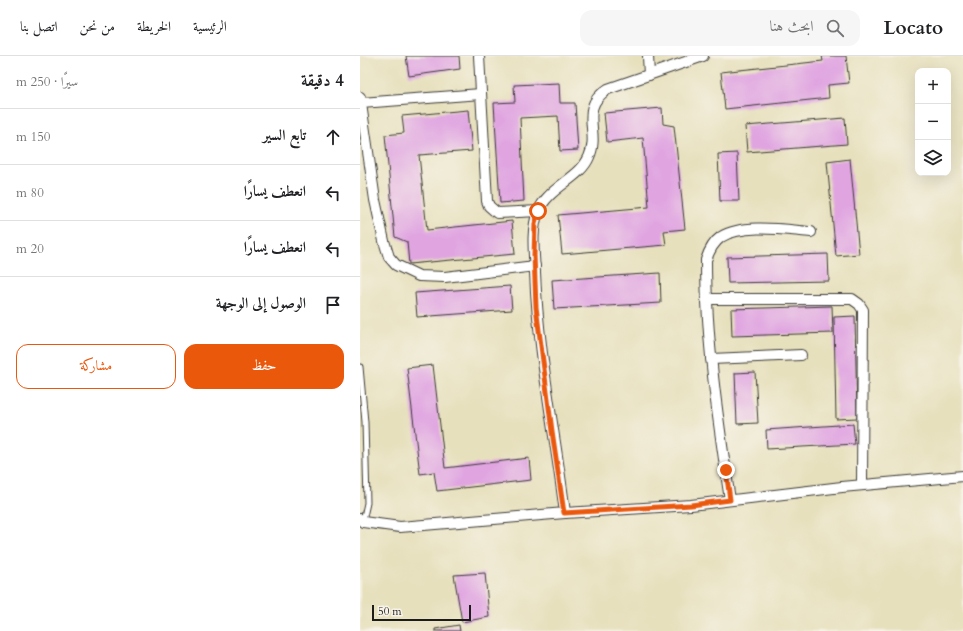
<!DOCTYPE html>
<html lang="ar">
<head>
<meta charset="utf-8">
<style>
	body { margin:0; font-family:Cardo,Amiri,serif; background:#f6f6f6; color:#202124; direction:rtl }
	.controls { position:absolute; right:12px; top:12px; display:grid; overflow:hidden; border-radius:8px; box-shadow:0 4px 16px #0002 }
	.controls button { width:36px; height:36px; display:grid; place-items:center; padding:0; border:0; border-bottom:1px solid #e0e0e0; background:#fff; color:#202124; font:20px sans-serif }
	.scale { position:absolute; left:12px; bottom:10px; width:99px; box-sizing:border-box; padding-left:4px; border:2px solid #1c1c1c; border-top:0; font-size:11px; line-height:14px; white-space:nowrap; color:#1c1c1c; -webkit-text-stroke:3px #f7f3e8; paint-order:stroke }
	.stop { position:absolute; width:12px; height:12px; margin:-9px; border:3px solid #ea580c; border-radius:50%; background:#fff }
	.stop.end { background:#ea580c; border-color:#fff; box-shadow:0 1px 4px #0008 }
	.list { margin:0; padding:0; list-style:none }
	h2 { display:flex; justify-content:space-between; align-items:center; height:52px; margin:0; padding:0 16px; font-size:17px }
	h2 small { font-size:13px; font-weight:400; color:#757577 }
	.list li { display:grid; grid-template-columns:26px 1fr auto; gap:12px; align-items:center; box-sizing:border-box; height:56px; padding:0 16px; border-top:1px solid #e0e0e0 }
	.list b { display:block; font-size:15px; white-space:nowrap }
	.list em { font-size:13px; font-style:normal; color:#757577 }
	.actions { display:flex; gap:8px; padding:12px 16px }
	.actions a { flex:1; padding:9px 0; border:1px solid #ea580c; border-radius:12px; text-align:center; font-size:14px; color:#ea580c }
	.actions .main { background:#ea580c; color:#fff }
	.icon { flex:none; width:22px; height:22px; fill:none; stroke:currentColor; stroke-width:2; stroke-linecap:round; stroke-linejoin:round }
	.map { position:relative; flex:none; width:603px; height:575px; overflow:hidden; direction:ltr }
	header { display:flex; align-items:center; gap:24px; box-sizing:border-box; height:56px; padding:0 20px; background:#fff; border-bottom:1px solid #e0e0e0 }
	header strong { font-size:19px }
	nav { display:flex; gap:22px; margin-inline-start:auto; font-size:14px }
	.search { width:280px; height:36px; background:#f6f6f6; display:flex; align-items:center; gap:10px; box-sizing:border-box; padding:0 14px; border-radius:12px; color:#757577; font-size:15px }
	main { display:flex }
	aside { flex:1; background:#fff }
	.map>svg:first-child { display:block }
	.building { fill:#e0a5e1 }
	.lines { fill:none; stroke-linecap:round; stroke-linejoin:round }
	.service-casing { stroke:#3a3934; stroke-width:7 }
	.minor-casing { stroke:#3a3934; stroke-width:12 }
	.service { stroke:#fff; stroke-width:5 }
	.minor { stroke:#fff; stroke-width:10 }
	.route { stroke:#ea580c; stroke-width:5 }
</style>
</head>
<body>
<header>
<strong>Locato</strong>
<div class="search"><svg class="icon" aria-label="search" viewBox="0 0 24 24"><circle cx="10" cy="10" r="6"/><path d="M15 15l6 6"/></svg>ابحث هنا</div>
<nav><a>الرئيسية</a><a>الخريطة</a><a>من نحن</a><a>اتصل بنا</a></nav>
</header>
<main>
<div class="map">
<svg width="603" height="575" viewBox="0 0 603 575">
	<rect width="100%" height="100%" fill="#f7f3e8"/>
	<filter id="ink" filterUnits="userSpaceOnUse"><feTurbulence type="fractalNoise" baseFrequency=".025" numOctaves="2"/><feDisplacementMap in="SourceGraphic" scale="8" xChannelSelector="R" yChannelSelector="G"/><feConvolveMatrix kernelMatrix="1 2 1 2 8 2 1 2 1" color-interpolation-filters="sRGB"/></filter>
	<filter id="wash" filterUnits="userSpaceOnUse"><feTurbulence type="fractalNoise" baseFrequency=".012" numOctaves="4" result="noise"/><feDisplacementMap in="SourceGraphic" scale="16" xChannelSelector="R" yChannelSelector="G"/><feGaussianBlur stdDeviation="0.9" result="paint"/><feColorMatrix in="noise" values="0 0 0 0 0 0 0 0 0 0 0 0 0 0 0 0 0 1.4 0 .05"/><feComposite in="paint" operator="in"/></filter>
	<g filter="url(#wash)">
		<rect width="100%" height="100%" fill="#e7e0bd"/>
		<g id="blocks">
			<g class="building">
				<path d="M46,0h53l1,13 -51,7z"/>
				<path d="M462,0h24l3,27 -21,2 1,13 -104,11 -4,-37 102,-11z"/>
				<path d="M199,27l1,20h15l3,47 -18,1 -2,-35 -38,2 4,83 -24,2 -6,-100 21,-1 -1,-17z"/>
				<path d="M302,52l1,16 11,2 11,103 -21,2 2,14 -104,9 -4,-39 91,-8 -6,-69 -36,4 -3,-29z"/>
				<path d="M108,54l4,41 -53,4 8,75 85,-9 3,33 -106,10 -2,-22 -12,-5 -10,-102 19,-2 -2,-17z"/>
				<path d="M485,62l2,26 -100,8 -2,-26z"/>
				<path d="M377,97l2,48h-19l-2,-47z"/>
				<path d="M490,103l9,95 -23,2 -9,-94z"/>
				<path d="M468,198l1,27 -101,2 -1,-26z"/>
				<path d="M300,217l1,30 -107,6 -2,-29z"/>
				<path d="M150,230l2,24 -95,7 -2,-24z"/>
				<path d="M472,250l1,27 -101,3 -1,-27z"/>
				<path d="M495,260l2,102 -21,1 -2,-102z"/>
				<path d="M73,309l12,103 84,-10 2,22 -94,11 -3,-19 -14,2 -13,-106z"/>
				<path d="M395,316l3,51 -21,1 -2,-51z"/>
				<path d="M493,368l2,20 -88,5 -1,-19z"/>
				<path d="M125,517l4,44 -27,5 -8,-47z"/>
				<path d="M99,569l1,6h-25v-2z"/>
			</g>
		</g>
	</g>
	<g filter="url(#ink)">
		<use href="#blocks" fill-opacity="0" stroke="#3a3934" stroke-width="1"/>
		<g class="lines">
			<g class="service-casing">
				<path id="service" d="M0,311l5,55 2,81 -4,18"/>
			</g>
			<g class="minor-casing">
				<g id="minor">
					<path d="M119,0l8,145 2,5 8,7 42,-2"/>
					<path d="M288,0l1,19"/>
					<path d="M0,41l15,103 9,41 5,16 7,8 23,11 26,1 90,-11"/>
					<path d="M1,47l120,-9"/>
					<path d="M346,243h146l7,5 4,6 -1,175"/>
					<path d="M351,303l90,-4"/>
					<path d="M370,444c-12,-80 -24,-159 -24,-240 3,-9 8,-18 15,-23 22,-14 65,-7 90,-5"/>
					<path d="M205,457c-10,-81 -27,-160 -30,-241 -1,-19 -4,-42 3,-60 10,-25 42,-33 51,-55 12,-26 -12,-48 19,-68l95,-33"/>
					<path d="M0,463l3,3 37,5 165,-14 126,-8 151,-18 121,-11"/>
				</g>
			</g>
			<use href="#service" class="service"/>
			<use href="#minor" class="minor"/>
		</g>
	</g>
	<g class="lines" filter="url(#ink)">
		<path class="route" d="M178,155l-3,13 -1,31 2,52 16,124 12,82 127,-8 39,-5 -4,-30"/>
	</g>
</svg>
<div class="controls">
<button>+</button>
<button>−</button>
<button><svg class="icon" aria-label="layers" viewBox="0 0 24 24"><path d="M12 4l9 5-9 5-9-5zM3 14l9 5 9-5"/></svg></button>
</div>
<div class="scale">50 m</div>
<div class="stop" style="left:178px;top:155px"></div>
<div class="stop end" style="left:366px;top:414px"></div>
</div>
<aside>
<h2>4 دقيقة<small>سيرًا · 250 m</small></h2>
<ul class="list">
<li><svg class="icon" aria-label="ahead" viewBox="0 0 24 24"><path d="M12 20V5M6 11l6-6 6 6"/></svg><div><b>تابع السير</b></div><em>150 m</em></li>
<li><svg class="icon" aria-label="left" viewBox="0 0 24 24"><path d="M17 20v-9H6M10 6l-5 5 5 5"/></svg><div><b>انعطف يسارًا</b></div><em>80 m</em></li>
<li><svg class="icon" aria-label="left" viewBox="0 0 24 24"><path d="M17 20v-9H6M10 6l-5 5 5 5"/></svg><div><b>انعطف يسارًا</b></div><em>20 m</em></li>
<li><svg class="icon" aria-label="arrive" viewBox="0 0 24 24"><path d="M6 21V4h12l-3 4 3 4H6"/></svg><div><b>الوصول إلى الوجهة</b></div></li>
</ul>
<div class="actions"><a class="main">حفظ</a><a>مشاركة</a></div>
</aside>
</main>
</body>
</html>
